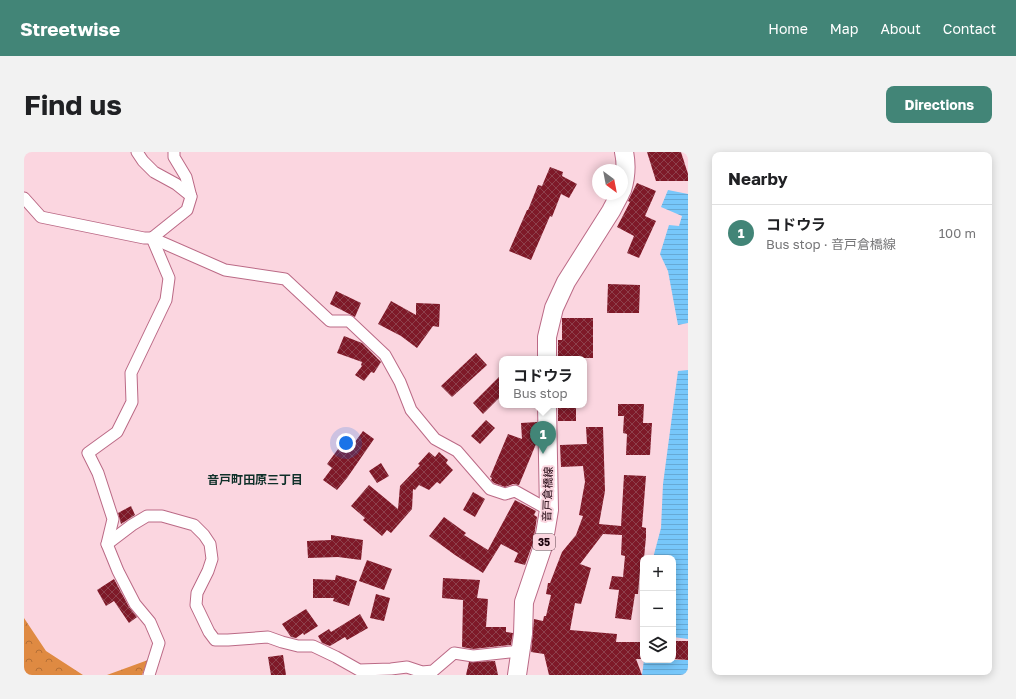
<!DOCTYPE html>
<html lang="en">
<head>
<meta charset="utf-8">
<style>
	body { margin:0; font-family:"Golos Text","Noto Sans JP",sans-serif; background:#f2f2f2; color:#202124 }
	.controls { position:absolute; right:12px; bottom:12px; display:grid; overflow:hidden; border-radius:8px; box-shadow:0 2px 10px #0003 }
	.controls button { width:36px; height:36px; display:grid; place-items:center; padding:0; border:0; border-bottom:1px solid #e0e0e0; background:#fff; color:#202124; font:20px sans-serif }
	.compass { position:absolute; left:568px; top:12px; width:36px; height:36px; border-radius:50%; background:#fff; box-shadow:0 2px 10px #0003; rotate:148deg }
	.you { position:absolute; left:322px; top:291px; width:14px; height:14px; margin:-10px; border:3px solid #fff; border-radius:50%; background:#1a73e8; box-shadow:0 0 0 6px #1a73e833 }
	.badge { display:grid; place-items:center; width:26px; height:26px; border-radius:50%; background:#428577; color:#fff; font-size:13px; font-weight:700 }
	.pin { position:absolute; translate:-50% -33px; filter:drop-shadow(0 1px 2px #0008) }
	.pin::after { content:''; position:absolute; top:21px; width:14px; height:12px; background:inherit; clip-path:polygon(0 0,100% 0,50% 100%) }
	.popup { position:absolute; left:475px; top:204px; width:88px; height:52px; box-sizing:border-box; display:grid; place-content:center; border-radius:8px; background:#fff; filter:drop-shadow(0 1px 3px #0005); font-size:13px; white-space:nowrap; color:#757577 }
	.popup b { font-size:15px; color:#202124 }
	.popup::after { content:''; position:absolute; left:50%; top:100%; margin-left:-8px; border:8px solid transparent; border-top-color:#fff }
	.list { margin:0; padding:0; list-style:none }
	h2 { display:flex; justify-content:space-between; align-items:center; height:52px; margin:0; padding:0 16px; font-size:17px }
	h2 small { font-size:13px; font-weight:400; color:#757577 }
	.list li { display:grid; grid-template-columns:26px 1fr auto; gap:12px; align-items:center; box-sizing:border-box; height:56px; padding:0 16px; border-top:1px solid #e0e0e0 }
	.list b { display:block; font-size:15px; white-space:nowrap }
	.list p { margin:0; font-size:13px; white-space:nowrap; color:#757577 }
	.list em { font-size:13px; font-style:normal; color:#757577 }
	.icon { flex:none; width:22px; height:22px; fill:none; stroke:currentColor; stroke-width:2; stroke-linecap:round; stroke-linejoin:round }
	.map { position:relative; flex:none; width:664px; height:523px; overflow:hidden; border-radius:8px }
	header { display:flex; align-items:center; gap:24px; box-sizing:border-box; height:56px; padding:0 20px; background:#428577; color:#fff }
	header strong { font-size:19px }
	nav { display:flex; gap:22px; margin-inline-start:auto; font-size:14px }
	.intro { display:flex; align-items:center; justify-content:space-between; box-sizing:border-box; height:96px; padding:0 24px }
	h1 { margin:0; font-size:28px }
	.button { padding:10px 18px; border-radius:8px; background:#428577; color:#fff; font-size:14px; font-weight:700 }
	main { display:flex; gap:24px; padding:0 24px }
	aside { flex:1; background:#fff; border-radius:8px; box-shadow:0 2px 10px #0003 }
	.map>svg:first-child { display:block }
	.forest { fill:url(#forest-crowns) }
	.water { fill:url(#water-rules) }
	.building { fill:url(#building-cross-hatch) }
	.lines { fill:none; stroke-linecap:round; stroke-linejoin:round }
	.street-casing { stroke:#bb6a86; stroke-width:13 }
	.primary-casing { stroke:#bb6a86; stroke-width:20 }
	.street { stroke:#fff; stroke-width:11 }
	.primary { stroke:#fff; stroke-width:18 }
	.labels { text-anchor:middle; dominant-baseline:central; stroke-width:4; stroke-linejoin:round; paint-order:stroke }
	.shield { fill:#fbd6e0; stroke:#5f424c; stroke-width:1 }
	.shield-label { font-size:10px; font-weight:bold; fill:#1c020c }
	.street-label { font-size:11px; fill:#1c020c; stroke:#fbd6e0 }
	.neighbourhood-label { font-size:12px; font-weight:bold; fill:#0f3029; stroke:#fbd6e0 }
</style>
</head>
<body>
<header>
<strong>Streetwise</strong>
<nav><a>Home</a><a>Map</a><a>About</a><a>Contact</a></nav>
</header>
<div class="intro"><h1>Find us</h1><a class="button">Directions</a></div>
<main>
<div class="map">
<svg width="664" height="523" viewBox="0 0 664 523">
	<defs>
		<pattern id="forest-crowns" width="20" height="18" patternUnits="userSpaceOnUse"><rect width="20" height="18" fill="#df8a42"/><path d="M2 6a3 3 0 1 1 6 0M12 15a3 3 0 1 1 6 0" fill="none" stroke="#b46f36"/></pattern>
		<pattern id="water-rules" width="6" height="5" patternUnits="userSpaceOnUse"><rect width="6" height="5" fill="#77c7fa"/><path d="M0 2.5h6" fill="none" stroke="#66a9d5"/></pattern>
		<pattern id="building-cross-hatch" width="8" height="8" patternUnits="userSpaceOnUse"><rect width="8" height="8" fill="#7e1928"/><path d="M0 0l8 8M0 8l8-8" fill="none" stroke="#8d404c"/></pattern>
	</defs>
	<rect width="100%" height="100%" fill="#fbd6e0"/>
	<g class="forest">
		<path d="M0,466l22,33 37,24h-59z"/>
		<path d="M124,508l-6,15h-35z"/>
	</g>
	<g class="water">
		<path d="M644,38l20,4v129l-10,2 -10,-54 -8,-17 9,-29 10,1 3,-10 -21,-9z"/>
		<path d="M664,218v269l-15,-2v-79h-20l8,-30 2,-44 15,-113z"/>
		<path d="M620,508h44v15h-46z"/>
	</g>
	<g class="building">
		<path d="M623,0h34l7,22v7h-32z"/>
		<path d="M526,15l13,5 -1,4 15,8 -8,14 -8,-4 -9,23 -2,-1 -19,44 -22,-9 18,-41h1l10,-25 4,1z"/>
		<path d="M613,31l19,8 -11,25 11,5 -17,37 -12,-5 7,-17 -17,-9 13,-25 -2,-1z"/>
		<path d="M584,132l32,1 -1,28h-32z"/>
		<path d="M312,139l25,12 -6,14 -25,-13z"/>
		<path d="M367,149l25,14v-12l24,1 -1,23 -6,-1 -16,22 -16,-12 -23,-12z"/>
		<path d="M538,166h31v40h-35v-18h4z"/>
		<path d="M320,184l18,7 19,19 -7,11 -3,-1 -7,9 -9,-6 7,-9 -1,-1 1,-3 -25,-9z"/>
		<path d="M452,201l11,12 -35,32 -11,-11z"/>
		<path d="M478,222v21l-19,19 -10,-11z"/>
		<path d="M594,252h26l-1,19h9l-2,32h-24l1,-21 -4,-1 1,-17h-6z"/>
		<rect x="534" y="255" width="18" height="14"/>
		<path d="M462,268l9,8 -15,16 -9,-8z"/>
		<path d="M513,270v22h-1l-17,41 -6,-1 -8,3 -11,-4 -3,-3 1,-2 -2,-1 18,-43 14,5 -1,-16z"/>
		<path d="M562,275h17l2,64 -6,33 22,2 3,-51 22,1 -4,51 4,1v9l-2,21h-3l-3,36h-3l-4,26 -16,-2 4,-28 -10,-1 3,-13 11,1 2,-21 -4,-1 1,-20 -19,-1 -23,30 11,4 -10,36 -6,-1 -5,27 47,4 -1,8h27v17h-7l6,16h-93l-5,-21 -13,-2 3,-33 9,2 1,-5h2l5,-21 -5,-1 2,-11h2l12,-31 14,-17 7,-19 -4,-1 6,-33 -2,-16 -22,1 -1,-22 27,-1z"/>
		<path d="M339,279l11,8 -27,39 -10,12 -14,-10 9,-12 -5,-4 17,-23 8,5z"/>
		<path d="M405,300l6,5 4,-5 9,8 -2,3 7,7 -13,14 -3,-2 -8,8 -10,-5 -4,5 -2,-1 -1,20 -21,24 -4,-3 -5,6 -19,-16 2,-2 -14,-12 18,-21 29,24 2,-23 20,-21 -2,-1z"/>
		<path d="M357,311l8,13 -12,7 -8,-12z"/>
		<path d="M449,340l12,7 -10,18 -12,-7z"/>
		<path d="M491,348l21,11 -2,4 3,2 -4,26 -8,22 -11,-3 4,-9 -17,-9 -18,29 -28,-18 -26,-19 15,-19 22,16 -2,2 24,15z"/>
		<path d="M107,354l4,9 -14,9 -3,-11z"/>
		<path d="M307,383l32,5 -2,20 -23,-3 -30,1 -1,-17 24,-1z"/>
		<path d="M343,408l25,9 -8,21 -25,-9z"/>
		<path d="M312,423l21,6 -8,25 -16,-5 1,-3h-21v-19l22,1z"/>
		<path d="M419,426l37,2 -3,18 11,1 -2,28h20v5l7,1 -2,12 -38,4 -11,-2 1,-47 -21,-2z"/>
		<path d="M90,427l15,28 8,10 -8,6 -15,-22 -8,5 -9,-16z"/>
		<path d="M352,442l14,4 -6,23 -14,-3z"/>
		<path d="M282,457l12,17 -14,9 -1,-2 -7,5 -5,-1 -9,-13z"/>
		<path d="M336,462l8,14 -21,12 -2,-3 -15,9 -8,-3 -4,-7 11,-7 2,3z"/>
		<path d="M649,489h15v19l-15,-1z"/>
		<path d="M259,503l3,20h-15l-3,-18z"/>
		<path d="M471,509l3,14h-32l3,-13z"/>
	</g>
	<g class="lines">
		<g class="street-casing">
			<g id="street">
				<path d="M113,0l6,9 11,11 22,12 15,12"/>
				<path d="M0,46l17,19 103,21h8l73,32 60,9 45,42h19l36,34 15,27 11,28 24,29 22,12 33,38 15,5 10,-3 34,19"/>
				<path d="M128,86l35,-28 4,-13 -5,-20 -12,-20v-5"/>
				<path d="M83,392l25,-19 15,-9h15l32,9 10,10 6,9 2,15 -4,12 -11,22 -1,12 13,27 6,8h13l40,-3 14,5 16,4h15l23,11 23,13 32,-1 16,-2 15,5 11,-1 21,-18 19,3 47,-5"/>
				<path d="M125,523l10,-32 -9,-21 -15,-18 -17,-33 -11,-27 6,-25 -15,-46 -10,-20 29,-21 15,-30 -1,-29 35,-73 3,-22 -17,-40"/>
			</g>
		</g>
		<g class="primary-casing">
			<g id="primary">
				<path d="M598,38c4,-13 5,-24 2,-38"/>
				<path d="M523,207v-22l7,-29 12,-26 45,-71 9,-17"/>
				<path d="M493,523l6,-41 1,-32 19,-56 6,-36 -2,-105"/>
			</g>
		</g>
		<use href="#street" class="street"/>
		<use href="#primary" class="primary"/>
	</g>
	<g class="labels">
		<rect class="shield" x="509" y="382" width="22" height="16" rx="3"/>
		<g class="shield-label">
			<text x="520" y="390">35</text>
		</g>
		<g class="street-label">
			<text transform="translate(523 342) rotate(-88)">音戸倉橋線</text>
		</g>
		<g class="neighbourhood-label">
			<text x="231" y="327">音戸町田原三丁目</text>
		</g>
	</g>
</svg>
<div class="controls">
<button>+</button>
<button>−</button>
<button><svg class="icon" aria-label="layers" viewBox="0 0 24 24"><path d="M12 4l9 5-9 5-9-5zM3 14l9 5 9-5"/></svg></button>
</div>
<svg class="compass" viewBox="-18 -18 36 36"><path d="M0-13l5 13h-10z" fill="#e53935"/><path d="M0 13l5-13h-10z" fill="#757577"/></svg>
<div class="you"></div>
<div class="pin badge" style="left:519px;top:302px">1</div>
<div class="popup"><b>コドウラ</b>Bus stop</div>
</div>
<aside>
<h2>Nearby<small></small></h2>
<ul class="list">
<li><span class="badge">1</span><div><b>コドウラ</b><p>Bus stop · 音戸倉橋線</p></div><em>100 m</em></li>
</ul>
</aside>
</main>
</body>
</html>
